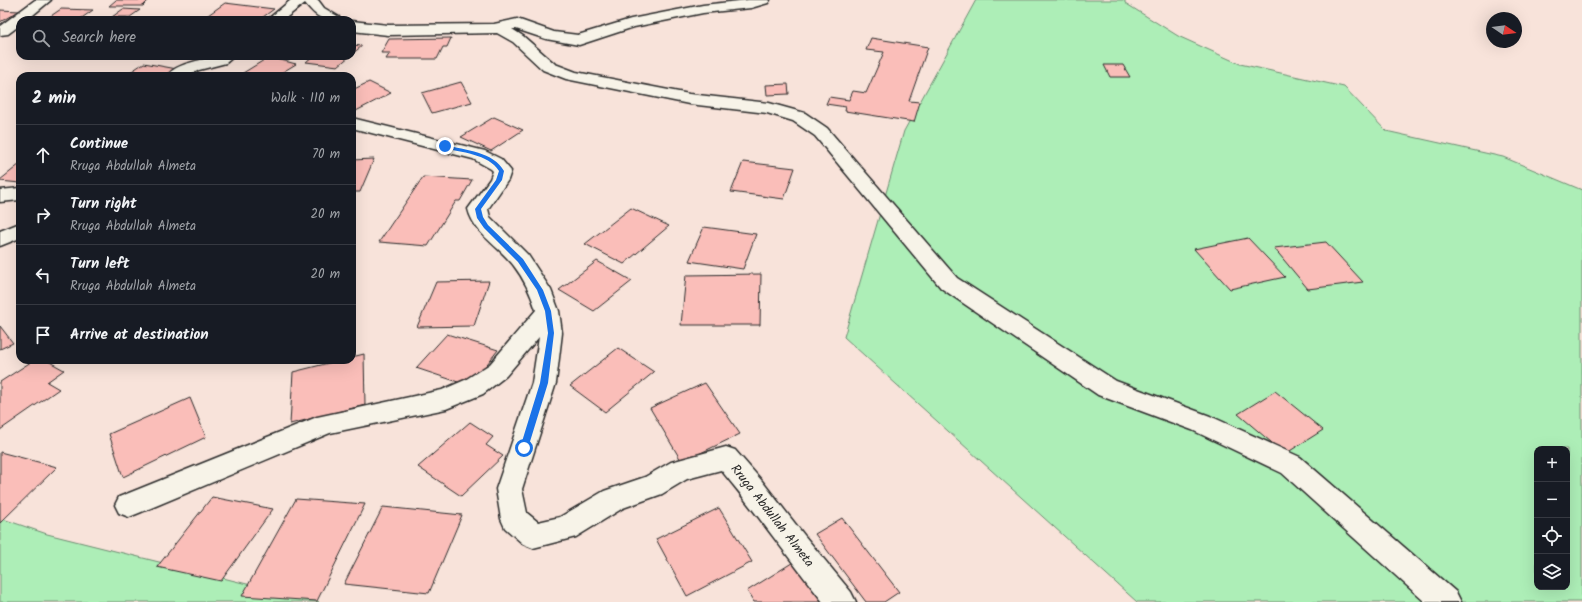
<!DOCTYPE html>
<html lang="en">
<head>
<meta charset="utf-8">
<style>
	body { margin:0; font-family:Kalam,sans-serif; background:#242831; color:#f1f3f6 }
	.controls { position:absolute; right:12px; bottom:12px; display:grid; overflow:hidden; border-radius:8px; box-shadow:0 4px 16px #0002 }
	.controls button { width:36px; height:36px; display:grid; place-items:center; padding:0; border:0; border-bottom:1px solid #363941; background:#171b24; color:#f1f3f6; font:20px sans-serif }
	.compass { position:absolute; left:1486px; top:12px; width:36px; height:36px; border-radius:50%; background:#171b24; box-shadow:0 4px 16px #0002; rotate:103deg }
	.stop { position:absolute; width:12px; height:12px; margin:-9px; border:3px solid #1a73e8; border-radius:50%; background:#fff }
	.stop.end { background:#1a73e8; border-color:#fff; box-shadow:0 1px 4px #0008 }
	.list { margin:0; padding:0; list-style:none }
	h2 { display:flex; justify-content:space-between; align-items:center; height:52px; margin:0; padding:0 16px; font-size:17px }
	h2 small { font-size:13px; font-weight:400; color:#9ea1a6 }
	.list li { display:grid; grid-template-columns:26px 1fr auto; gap:12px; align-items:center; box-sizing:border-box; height:60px; padding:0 16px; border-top:1px solid #363941 }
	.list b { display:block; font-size:15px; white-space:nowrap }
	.list p { margin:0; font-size:13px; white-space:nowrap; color:#9ea1a6 }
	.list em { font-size:13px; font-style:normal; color:#9ea1a6 }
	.icon { flex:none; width:22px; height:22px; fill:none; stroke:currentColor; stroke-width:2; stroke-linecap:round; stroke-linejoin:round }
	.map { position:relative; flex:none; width:1582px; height:602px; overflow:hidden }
	.search { position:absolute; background:#171b24; box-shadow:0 4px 16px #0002; left:16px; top:16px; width:340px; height:44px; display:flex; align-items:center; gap:10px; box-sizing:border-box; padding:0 14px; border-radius:12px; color:#9ea1a6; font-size:15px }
	.panel { position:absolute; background:#171b24; box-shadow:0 4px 16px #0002; left:16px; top:72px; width:340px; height:292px; border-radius:12px }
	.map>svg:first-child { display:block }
	.green { fill:#adeeb7; stroke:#6c8c71; fill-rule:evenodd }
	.building { fill:#fabeb9; stroke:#2b2b2b }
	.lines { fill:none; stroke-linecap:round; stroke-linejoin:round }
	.minor-casing { stroke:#2b2b2b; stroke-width:3 }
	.minor { fill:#f7f3e8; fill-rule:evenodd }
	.route { fill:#1a73e8 }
	.labels { text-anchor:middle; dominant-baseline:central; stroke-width:3.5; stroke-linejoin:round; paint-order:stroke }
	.street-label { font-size:13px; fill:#2b2b2b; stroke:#f7f3e8 }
</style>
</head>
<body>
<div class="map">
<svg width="1582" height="602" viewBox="0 0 1582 602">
	<rect width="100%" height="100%" fill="#f8e3da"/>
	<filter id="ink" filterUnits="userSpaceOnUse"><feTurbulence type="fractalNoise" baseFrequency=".025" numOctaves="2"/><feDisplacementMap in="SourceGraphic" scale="8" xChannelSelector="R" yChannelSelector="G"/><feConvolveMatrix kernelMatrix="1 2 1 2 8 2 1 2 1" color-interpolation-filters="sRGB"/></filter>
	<g filter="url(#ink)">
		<g class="green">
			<path d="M976,0h149v3l53,33 62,28 104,23 42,44 117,26 79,33v412h-445l-293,-265 60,-206zM1537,449h30v138h-30z"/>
			<path d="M0,518l47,16 272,68h-319z"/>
		</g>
		<g class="building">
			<path d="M116,0h33l-6,6h-34z"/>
			<path d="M225,3l49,6 -15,11h-58z"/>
			<path d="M61,9l32,1 -14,10h-34z"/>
			<path d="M123,9l17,1 -10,7h-18z"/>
			<path d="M0,10l19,1 -19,11z"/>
			<path d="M451,38l-4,9h-4l-6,12h-51l4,-6h-9l8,-14z"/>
			<path d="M871,38l57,9 -19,54 11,1 -6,20 -69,-11 1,-4 -20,-3 3,-7 20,3 4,-9 13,2 18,-41 -18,-2z"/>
			<path d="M352,45l10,1 -10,8z"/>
			<path d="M313,56h37l-12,10 -32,-4z"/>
			<path d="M269,57l27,7 -20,12h-21l-12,-3z"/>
			<path d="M144,63l33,6 -11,7h-42z"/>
			<path d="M1104,65h19l7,12h-20z"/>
			<path d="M369,82l22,11 -39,20v-23z"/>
			<path d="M461,82l11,20 -40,11 -10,-20z"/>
			<path d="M788,84l1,10 -22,1 -1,-10z"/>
			<path d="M494,117l29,13 -32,21 -30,-14z"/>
			<path d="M374,159l-14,33h-8v-32z"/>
			<path d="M743,162l52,6 -11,31 -53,-7z"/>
			<path d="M20,164v19l-20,-2v-1z"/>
			<path d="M423,177l49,3 -12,21h-4l-28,45 -49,-4z"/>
			<path d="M631,208l38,18 -45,38 -39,-20z"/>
			<path d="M704,227l52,7 -13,35 -54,-8z"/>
			<path d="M1248,238l37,39 -55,12 -36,-40z"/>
			<path d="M1326,242l37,40 -55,7 -34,-41z"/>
			<path d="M597,261l35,20 -38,30 -35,-21z"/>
			<path d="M761,274l-1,51h-79l5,-50z"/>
			<path d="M489,281l-15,45 -57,1 19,-45z"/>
			<path d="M0,326l13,17 -13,6z"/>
			<path d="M447,334l51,16 -28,36 -54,-18z"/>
			<path d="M618,348l36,24 -49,40 -35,-26z"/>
			<path d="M364,354l1,51 -75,19 3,-52 48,-12h11v-3z"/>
			<path d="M34,360h12l18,10 -17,12 12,7 -59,41v-48z"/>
			<path d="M705,383l35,51 -58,28 -32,-54z"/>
			<path d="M1275,391l48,39 -38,24 -47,-40z"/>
			<path d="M190,398l16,39 -83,40 -14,-43z"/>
			<path d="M470,422l23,15 -7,8 17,11 -42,40 -43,-29z"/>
			<path d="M0,452l57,15 -57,56z"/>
			<path d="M212,497l61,12 -52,72 -64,-14z"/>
			<path d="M296,499l69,5 -48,97 -75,-5z"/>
			<path d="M383,507l79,8 -33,78 -85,-9z"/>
			<path d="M719,508l33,54 -65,34 -31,-57z"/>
			<path d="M842,518l57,74 -15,10h-18l-51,-68z"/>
			<path d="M795,561l30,41h-71l-7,-11z"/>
		</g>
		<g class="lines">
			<g class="minor-casing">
				<g id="minor">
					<path d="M35,0h16l-24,20h-7v5l-12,9 -8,1v-9z"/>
					<path d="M291,0h27l6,8 15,9 2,3c-19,0 -23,-1 -36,-17l-22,17h-16z"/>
					<path d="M748,0h22l-2,3 -17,5 -48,5 -69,14 -55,18 -33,-6 -30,-10h-4l11,7 32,28 21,8 113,22 80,9 36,10 22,15 130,150 159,103 94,35 90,41 156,135 5,10h-36l-143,-129 -90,-43 -94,-35 -157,-107 -126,-152 -22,-15 -26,-8 -78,-9 -123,-25 -23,-9 -30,-28 -16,-9 -109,2 -36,-4v-10l36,4 106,-1 23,-5 37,13 24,3 53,-16 72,-14z"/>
					<path d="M215,56h19l-8,7 -27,7 -11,6h-21c9,-13 34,-15 48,-20z"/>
					<path d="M352,118l133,33 16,8 10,12 -3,9 -20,29 2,8 38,38 23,35 8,21 3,22 -6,50 -34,106 5,24 11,9 22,-5 44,-26 41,-14 26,-15 55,-15 9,3 27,31 42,54 47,57 5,10h-33c-35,-44 -66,-89 -102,-132l-34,9 -25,15 -39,14 -47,29 -43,11 -10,-4 -18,-16 -4,-9 -5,-30 36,-106 7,-46 -33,39 -23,18 -37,15 -116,24 -191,80 -10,4 -10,-4 -4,-8 4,-8 198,-80 125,-27 23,-10 25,-16 46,-54c-5,-16 -12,-31 -22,-44 -15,-20 -40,-32 -46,-57l22,-30 3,-8 -2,-2 -18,-10 -121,-31z"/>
					<path d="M20,188v12l-20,2v-12z"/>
					<path d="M20,223v15l-20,8v-15z"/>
				</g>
			</g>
			<use href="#minor" class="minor"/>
		</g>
	</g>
	<path class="route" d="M445,145c20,5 49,7 59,26l-2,9 -21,29 2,8 5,8 35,34 20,31 8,21 3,22 -6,50 -20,65 -4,3 -4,-3 20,-65 8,-50 -3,-22 -8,-21 -19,-28 -34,-34 -7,-10 -2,-9 21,-29 3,-9c-10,-17 -39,-19 -56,-23l-1,-2z"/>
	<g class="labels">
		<g class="street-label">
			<text transform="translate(772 516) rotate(52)">Rruga Abdullah Almeta</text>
		</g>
	</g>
</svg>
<div class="controls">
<button>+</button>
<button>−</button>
<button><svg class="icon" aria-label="locate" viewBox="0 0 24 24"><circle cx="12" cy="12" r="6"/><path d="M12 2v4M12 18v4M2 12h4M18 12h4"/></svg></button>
<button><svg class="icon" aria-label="layers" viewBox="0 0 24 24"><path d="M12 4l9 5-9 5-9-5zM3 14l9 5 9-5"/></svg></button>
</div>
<svg class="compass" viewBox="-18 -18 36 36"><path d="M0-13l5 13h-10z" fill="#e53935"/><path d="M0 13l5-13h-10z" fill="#9ea1a6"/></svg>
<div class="stop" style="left:524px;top:448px"></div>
<div class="stop end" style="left:445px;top:146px"></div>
<div class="search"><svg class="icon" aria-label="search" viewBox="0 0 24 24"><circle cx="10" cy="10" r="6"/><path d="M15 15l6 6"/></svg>Search here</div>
<section class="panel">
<h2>2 min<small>Walk · 110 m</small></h2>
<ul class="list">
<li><svg class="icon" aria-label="ahead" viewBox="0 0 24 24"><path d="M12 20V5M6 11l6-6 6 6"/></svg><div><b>Continue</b><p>Rruga Abdullah Almeta</p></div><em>70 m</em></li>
<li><svg class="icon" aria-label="right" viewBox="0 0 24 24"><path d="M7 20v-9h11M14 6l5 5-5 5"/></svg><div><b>Turn right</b><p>Rruga Abdullah Almeta</p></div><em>20 m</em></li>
<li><svg class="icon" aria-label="left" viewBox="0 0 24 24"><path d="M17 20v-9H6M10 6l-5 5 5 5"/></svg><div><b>Turn left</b><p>Rruga Abdullah Almeta</p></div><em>20 m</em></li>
<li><svg class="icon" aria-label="arrive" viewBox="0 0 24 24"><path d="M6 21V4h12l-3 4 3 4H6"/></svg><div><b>Arrive at destination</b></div></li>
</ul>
</section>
</div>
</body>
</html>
